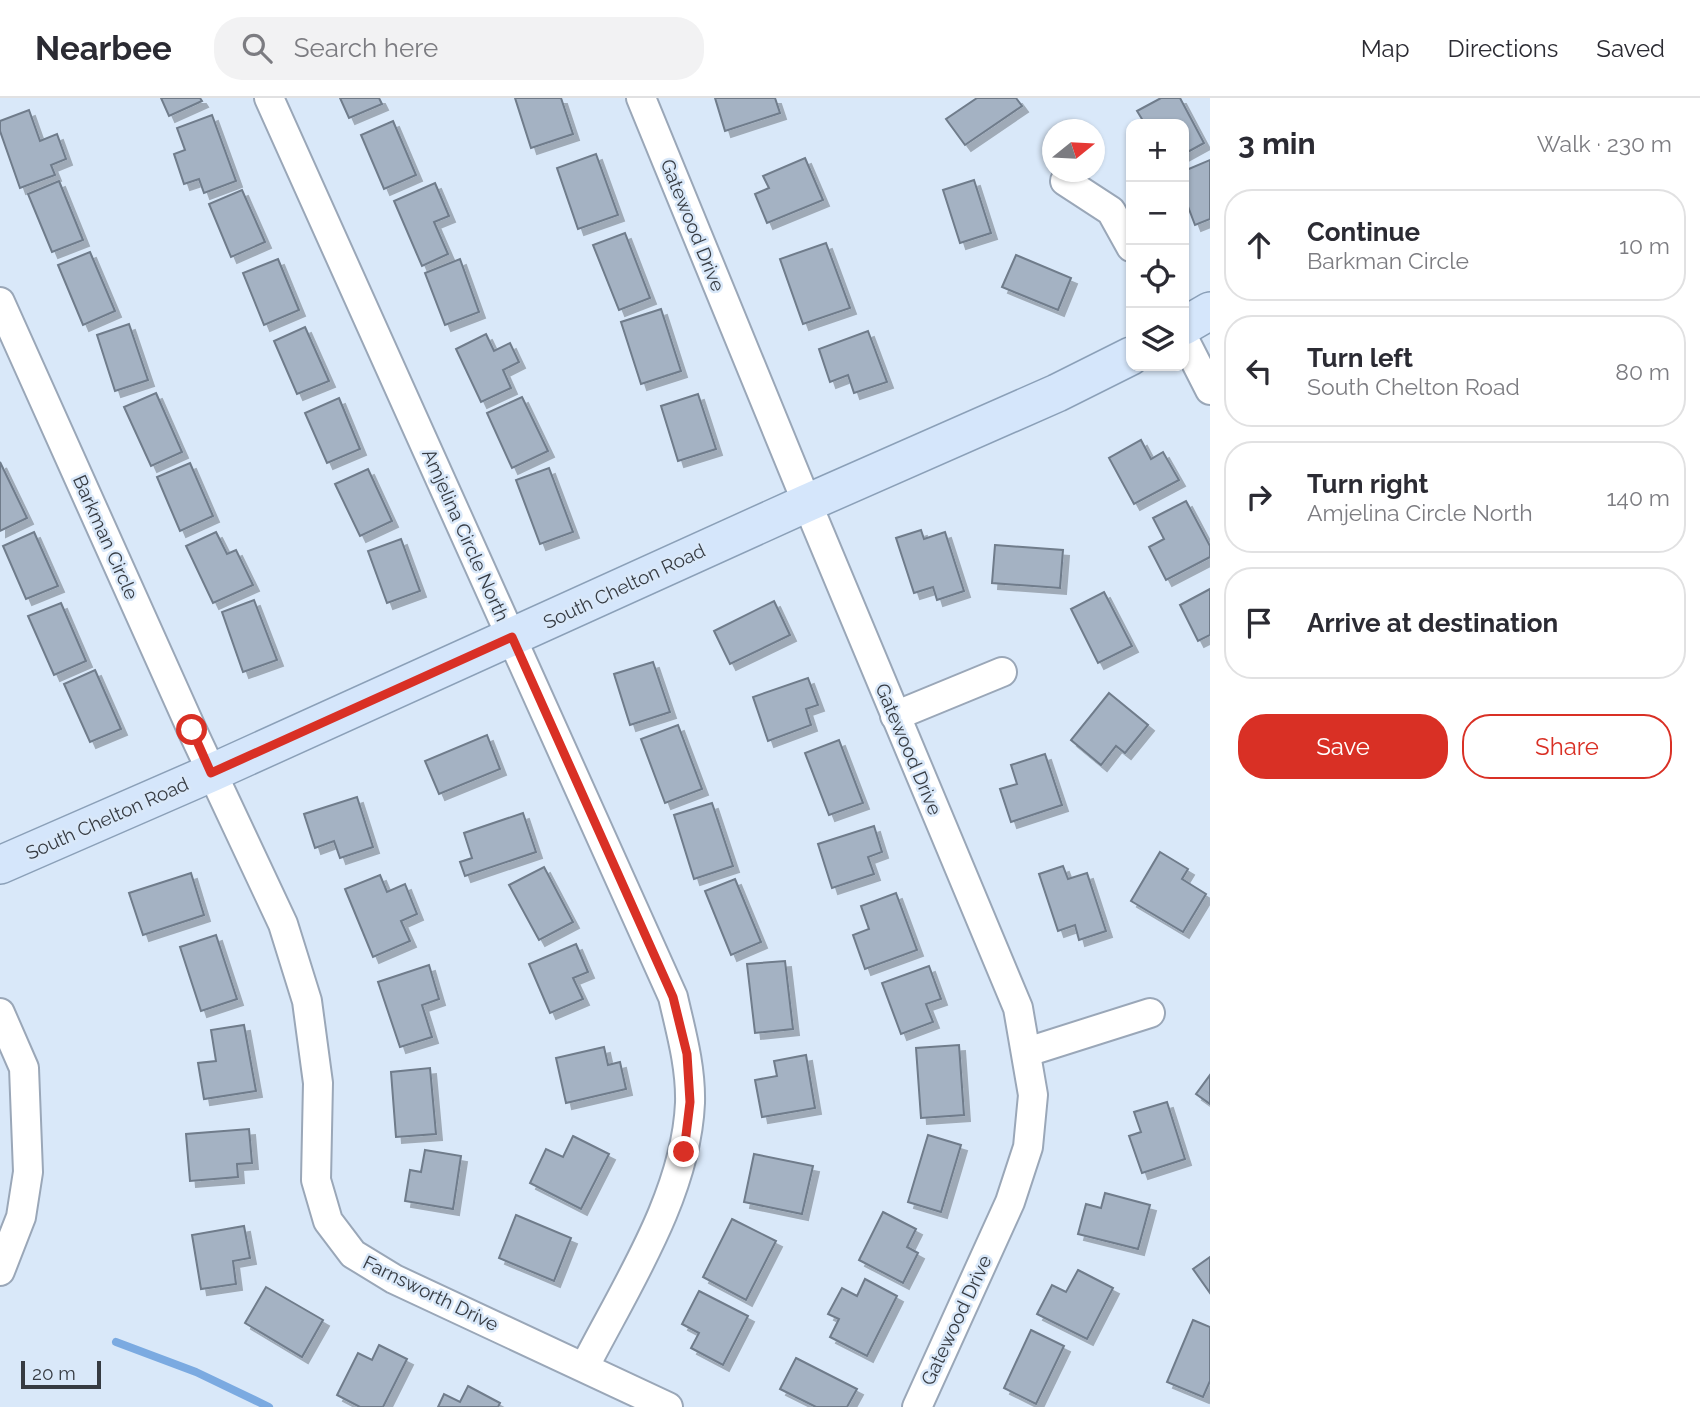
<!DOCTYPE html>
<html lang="en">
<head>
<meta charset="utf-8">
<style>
	body { margin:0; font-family:Raleway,sans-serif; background:#f2f2f3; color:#2b2b33 }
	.controls { position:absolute; right:21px; top:21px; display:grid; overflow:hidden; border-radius:14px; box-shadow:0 2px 5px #0004 }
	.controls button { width:63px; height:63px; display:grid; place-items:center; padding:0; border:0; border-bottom:2px solid #e1e1e2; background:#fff; color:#2b2b33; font:35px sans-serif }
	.compass { position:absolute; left:1042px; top:21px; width:63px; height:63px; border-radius:50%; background:#fff; box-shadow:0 2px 5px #0004; rotate:72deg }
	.scale { position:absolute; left:21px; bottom:18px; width:80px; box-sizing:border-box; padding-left:7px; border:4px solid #363b42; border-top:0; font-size:19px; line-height:24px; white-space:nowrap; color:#363b42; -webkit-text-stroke:5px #d9e8f9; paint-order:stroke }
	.stop { position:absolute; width:21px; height:21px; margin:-16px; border:5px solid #d93025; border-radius:50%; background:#fff }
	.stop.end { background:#d93025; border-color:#fff; box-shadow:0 2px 7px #0008 }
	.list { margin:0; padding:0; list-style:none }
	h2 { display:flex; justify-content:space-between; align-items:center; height:91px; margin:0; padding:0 28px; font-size:30px }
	h2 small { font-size:23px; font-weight:400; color:#7c7c81 }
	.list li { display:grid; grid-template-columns:46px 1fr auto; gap:21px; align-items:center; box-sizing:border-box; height:112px; margin:0 14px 14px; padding:0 14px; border:2px solid #e1e1e2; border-radius:28px }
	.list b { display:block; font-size:26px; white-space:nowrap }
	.list p { margin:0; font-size:23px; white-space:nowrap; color:#7c7c81 }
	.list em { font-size:23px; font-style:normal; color:#7c7c81 }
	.actions { display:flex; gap:14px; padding:21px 28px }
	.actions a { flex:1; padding:16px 0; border:2px solid #d93025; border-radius:28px; text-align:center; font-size:24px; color:#d93025 }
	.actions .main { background:#d93025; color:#fff }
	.icon { flex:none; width:38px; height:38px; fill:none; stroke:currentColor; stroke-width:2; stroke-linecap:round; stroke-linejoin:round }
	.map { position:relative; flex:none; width:1210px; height:1309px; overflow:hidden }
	header { display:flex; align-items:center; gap:42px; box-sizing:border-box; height:98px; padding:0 35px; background:#fff; border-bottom:2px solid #e1e1e2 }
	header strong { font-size:33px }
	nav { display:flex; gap:38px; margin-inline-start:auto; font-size:24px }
	.search { width:490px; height:63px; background:#f2f2f3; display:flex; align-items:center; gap:18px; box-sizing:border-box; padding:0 24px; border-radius:28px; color:#7c7c81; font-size:26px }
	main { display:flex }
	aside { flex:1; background:#fff }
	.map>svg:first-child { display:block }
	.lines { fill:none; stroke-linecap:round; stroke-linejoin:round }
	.stream { stroke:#7baae1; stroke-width:8 }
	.building { fill:#a4b2c3; stroke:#6f7c8b; stroke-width:2; filter:url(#shadow) }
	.minor-casing { stroke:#9aa7b8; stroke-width:32 }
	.major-casing { stroke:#8ba0b8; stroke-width:40 }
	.minor { stroke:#fff; stroke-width:28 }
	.major { stroke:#d5e6fb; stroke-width:37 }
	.route { stroke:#d93025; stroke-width:9 }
	.labels { text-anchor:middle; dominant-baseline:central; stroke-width:5; stroke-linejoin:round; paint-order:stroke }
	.street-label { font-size:19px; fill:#363b42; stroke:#d9e8f9 }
</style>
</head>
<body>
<header>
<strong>Nearbee</strong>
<div class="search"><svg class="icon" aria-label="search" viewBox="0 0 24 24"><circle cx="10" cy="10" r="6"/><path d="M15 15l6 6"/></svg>Search here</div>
<nav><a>Map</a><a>Directions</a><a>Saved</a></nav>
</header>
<main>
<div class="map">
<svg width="1210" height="1309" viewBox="0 0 1210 1309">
	<defs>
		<filter id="shadow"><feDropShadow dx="6" dy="6" stdDeviation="0" flood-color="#0004"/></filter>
	</defs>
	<rect width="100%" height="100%" fill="#d9e8f9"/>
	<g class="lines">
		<path class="stream" d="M116,1244l80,30 73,35"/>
	</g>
	<g class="building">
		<path d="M161,0h39l2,3 -33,15z"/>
		<path d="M340,0h39l3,6 -33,14z"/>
		<path d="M515,0h46l12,36 -42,14z"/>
		<path d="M715,0h60l5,15 -55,18z"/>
		<path d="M977,0h39l6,8 -57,39 -19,-26z"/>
		<path d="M1161,0h19l24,45 -20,11v-30h-39l-8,-13z"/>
		<path d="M29,12l11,31 17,-7 9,25 -15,6 4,10 -35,13 -20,-57v-10z"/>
		<path d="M212,17l24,66 -32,12 -5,-14 -15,5 -10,-30 11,-4 -8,-22z"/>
		<path d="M393,23l23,54 -32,14 -23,-54z"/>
		<path d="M596,56l22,61 -40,14 -21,-61z"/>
		<path d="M805,60l18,42 -56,23 -12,-29 14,-6 -6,-12z"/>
		<path d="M1210,62v59l-15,6 -11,-29v-25z"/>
		<path d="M974,82l17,53 -31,10 -17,-53z"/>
		<path d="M59,83l24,59 -31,12 -24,-58z"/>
		<path d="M435,85l14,33 -15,6 14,32 -26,12 -28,-65z"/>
		<path d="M242,92l23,52 -34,15 -22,-53z"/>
		<path d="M625,135l25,65 -31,12 -26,-65z"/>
		<path d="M826,145l24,65 -47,16 -23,-65z"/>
		<path d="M90,154l25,59 -32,14 -25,-60z"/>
		<path d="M1016,157l55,23 -13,32 -56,-23z"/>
		<path d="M278,161l21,51 -35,15 -21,-52z"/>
		<path d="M460,161l19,53 -34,13 -20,-52z"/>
		<path d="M661,211l20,62 -40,13 -20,-62z"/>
		<path d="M129,226l19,56 -33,11 -18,-56z"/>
		<path d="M305,229l24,54 -32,13 -23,-53z"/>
		<path d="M868,233l19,51 -33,11 -6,-18 -18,7 -11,-33z"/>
		<path d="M486,236l8,17 16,-8 9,19 -16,8 8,18 -30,14 -25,-53z"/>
		<path d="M156,295l26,59 -31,14 -27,-59z"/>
		<path d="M698,296l18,55 -38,12 -17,-55z"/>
		<path d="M522,299l26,54 -36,17 -25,-55z"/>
		<path d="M339,300l21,51 -33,14 -22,-50z"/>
		<path d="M1141,342l10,19 12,-7 16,28 -45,24 -25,-46z"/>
		<path d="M0,364l27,56 -27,13z"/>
		<path d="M190,365l23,53 -33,15 -23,-54z"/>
		<path d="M549,370l24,64 -33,12 -24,-64z"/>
		<path d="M368,371l24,52 -32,15 -25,-52z"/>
		<path d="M1186,403l24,45v11l-44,23 -17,-33 15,-8 -11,-21z"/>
		<path d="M921,432l3,9 21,-7 19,59 -27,9 -4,-13 -19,6 -18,-55z"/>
		<path d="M34,434l24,54 -32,13 -23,-53z"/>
		<path d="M216,434l11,22 9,-4 17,35 -40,18 -27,-57z"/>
		<path d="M401,441l19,52 -33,12 -19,-52z"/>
		<path d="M995,447l68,5 -3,38 -68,-5z"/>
		<path d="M1210,491v46l-12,6 -18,-36z"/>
		<path d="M1104,494l28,54 -34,17 -27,-54z"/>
		<path d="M254,502l23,60 -34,12 -21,-60z"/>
		<path d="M774,503l16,34 -60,29 -16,-33z"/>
		<path d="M61,505l25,58 -32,14 -26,-59z"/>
		<path d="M653,564l17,50 -40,13 -16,-51z"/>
		<path d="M95,572l26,59 -31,13 -26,-58z"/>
		<path d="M808,580l10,27 -12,4 5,16 -43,16 -15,-44z"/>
		<path d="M1109,595l39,32 -23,28 -9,-7 -15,19 -30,-25z"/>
		<path d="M678,627l24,64 -37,14 -24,-64z"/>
		<path d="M487,637l13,34 -61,25 -14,-33z"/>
		<path d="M839,642l24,63 -34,12 -24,-62z"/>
		<path d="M1045,656l17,51 -51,17 -11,-33 17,-5 -6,-19z"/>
		<path d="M357,699l16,50 -33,11 -6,-17 -19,7 -11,-34z"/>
		<path d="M712,705l21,63 -39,13 -20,-64z"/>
		<path d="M523,715l13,39 -71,24 -5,-14 12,-4 -8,-25z"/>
		<path d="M874,728l8,26 -14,5 6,17 -42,14 -14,-44z"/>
		<path d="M1160,754l28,17 -6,10 24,15 -23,38 -52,-31z"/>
		<path d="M1063,768l5,13 19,-6 19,58 -27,9 -4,-15 -17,6 -19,-57z"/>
		<path d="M544,769l29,55 -34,18 -30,-55z"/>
		<path d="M191,775l13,42 -61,20 -14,-42z"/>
		<path d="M380,777l7,17 18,-8 12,30 -16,7 9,20 -37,16 -28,-68z"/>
		<path d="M735,781l26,63 -30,13 -26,-64z"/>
		<path d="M896,795l21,57 -52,19 -12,-34 16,-6 -8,-23z"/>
		<path d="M216,837l21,64 -36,12 -21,-64z"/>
		<path d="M576,846l12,28 -15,6 10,21 -33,14 -21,-49z"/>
		<path d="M785,863l8,68 -38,4 -8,-69z"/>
		<path d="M429,867l10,34 -17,6 10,32 -32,10 -22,-65z"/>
		<path d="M929,868l12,33 -15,5 7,18 -32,12 -19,-51z"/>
		<path d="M244,927l12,66 -52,8 -6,-36 18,-2 -5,-31z"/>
		<path d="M959,947l5,70 -43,3 -5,-70z"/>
		<path d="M604,949l4,18 12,-3 6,27 -60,14 -10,-45z"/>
		<path d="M806,957l9,53 -53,9 -7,-37 22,-4 -3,-15z"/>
		<path d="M430,970l6,66 -40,3 -5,-65z"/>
		<path d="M1210,977v29l-14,-10z"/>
		<path d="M1167,1004l18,57 -43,14 -13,-37 12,-4 -7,-20z"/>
		<path d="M249,1031l3,34 -15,1 1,13 -48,4 -4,-47z"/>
		<path d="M928,1037l33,10 -20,67 -33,-10z"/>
		<path d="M573,1038l36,18 -28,55 -51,-26 16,-34 17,8z"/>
		<path d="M425,1052l36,6 -8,53 -48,-8 5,-31 11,2z"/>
		<path d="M754,1056l59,12 -11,48 -58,-12z"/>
		<path d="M1105,1095l45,12 -12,44 -60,-15 8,-30 15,4z"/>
		<path d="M883,1114l33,17 -9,18 11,6 -15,30 -44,-23z"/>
		<path d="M516,1117l55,23 -17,43 -55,-23z"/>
		<path d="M732,1121l44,22 -30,59 -43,-23z"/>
		<path d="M244,1128l6,32 -17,3 3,23 -35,5 -9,-54z"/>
		<path d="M1210,1159v36l-17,-24z"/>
		<path d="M1078,1172l35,18 -26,51 -50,-25 15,-29 14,7z"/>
		<path d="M865,1181l32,17 -30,60 -37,-19 9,-18 -11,-5 14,-26 15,8z"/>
		<path d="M266,1189l57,33 -21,37 -57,-34z"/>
		<path d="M699,1193l49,25 -25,49 -32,-17 8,-15 -17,-9z"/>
		<path d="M1193,1222l17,7v54l-7,16 -36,-15z"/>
		<path d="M1031,1232l33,16 -28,58 -32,-16z"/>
		<path d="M379,1247l28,14 -24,48h-23l-23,-12 21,-42 14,7z"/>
		<path d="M796,1260l61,31 -10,18h-31l-36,-18z"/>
		<path d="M468,1288l32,17 -2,4h-60l6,-13 16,8z"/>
	</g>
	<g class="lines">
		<g class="minor-casing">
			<g id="minor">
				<path d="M269,0l404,899c8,35 18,70 17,106 -4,92 -64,183 -105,263"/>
				<path d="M641,0l166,405 211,505 15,87 -5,52 -18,55 -93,205"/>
				<path d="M1065,83l46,30 20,36"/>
				<path d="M0,204l192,428 91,194 24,77 11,82 -2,97 12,41 25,33 41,25 274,128"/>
				<path d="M1184,241l26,51"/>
				<path d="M895,618l107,-44"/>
				<path d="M0,915l24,55 4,104 -7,45 -21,54"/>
				<path d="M1027,954l123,-39"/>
			</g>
		</g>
		<g class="major-casing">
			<g id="major">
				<path d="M1184,228l26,-15"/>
				<path d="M0,767l211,-92 596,-270 250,-110 74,-37"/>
			</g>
		</g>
		<use href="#minor" class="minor"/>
		<use href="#major" class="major"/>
	</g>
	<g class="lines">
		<path class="route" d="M192,632l19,43 301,-136 161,360 14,57 3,48 -6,50"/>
	</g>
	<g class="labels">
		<g class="street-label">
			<text transform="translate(693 127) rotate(68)">Gatewood Drive</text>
			<text transform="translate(466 437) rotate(66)">Amjelina Circle North</text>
			<text transform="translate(106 439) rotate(66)">Barkman Circle</text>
			<text transform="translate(624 488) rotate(-25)">South Chelton Road</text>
			<text transform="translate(909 651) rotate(67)">Gatewood Drive</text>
			<text transform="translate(107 720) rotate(-24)">South Chelton Road</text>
			<text transform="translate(431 1195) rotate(26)">Farnsworth Drive</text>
			<text transform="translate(956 1222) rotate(-65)">Gatewood Drive</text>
		</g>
	</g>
</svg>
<div class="controls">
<button>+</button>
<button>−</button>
<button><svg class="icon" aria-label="locate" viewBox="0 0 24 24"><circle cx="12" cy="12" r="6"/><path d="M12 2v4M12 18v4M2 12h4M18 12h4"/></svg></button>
<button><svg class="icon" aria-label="layers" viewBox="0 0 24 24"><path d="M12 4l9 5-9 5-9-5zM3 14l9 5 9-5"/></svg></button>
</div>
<svg class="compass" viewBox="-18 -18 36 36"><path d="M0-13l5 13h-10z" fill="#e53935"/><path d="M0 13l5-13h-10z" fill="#7c7c81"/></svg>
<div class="scale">20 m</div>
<div class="stop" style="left:192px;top:632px"></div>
<div class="stop end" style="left:684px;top:1054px"></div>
</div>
<aside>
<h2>3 min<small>Walk · 230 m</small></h2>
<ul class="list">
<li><svg class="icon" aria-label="ahead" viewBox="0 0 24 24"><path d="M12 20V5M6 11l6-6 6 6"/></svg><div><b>Continue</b><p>Barkman Circle</p></div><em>10 m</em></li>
<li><svg class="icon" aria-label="left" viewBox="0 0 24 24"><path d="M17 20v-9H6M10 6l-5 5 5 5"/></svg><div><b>Turn left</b><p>South Chelton Road</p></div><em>80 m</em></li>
<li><svg class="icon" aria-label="right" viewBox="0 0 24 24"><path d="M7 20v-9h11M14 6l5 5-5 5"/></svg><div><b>Turn right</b><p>Amjelina Circle North</p></div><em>140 m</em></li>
<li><svg class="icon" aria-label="arrive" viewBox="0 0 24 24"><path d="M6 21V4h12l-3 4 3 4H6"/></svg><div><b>Arrive at destination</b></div></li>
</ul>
<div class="actions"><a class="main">Save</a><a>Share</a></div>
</aside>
</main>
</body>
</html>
